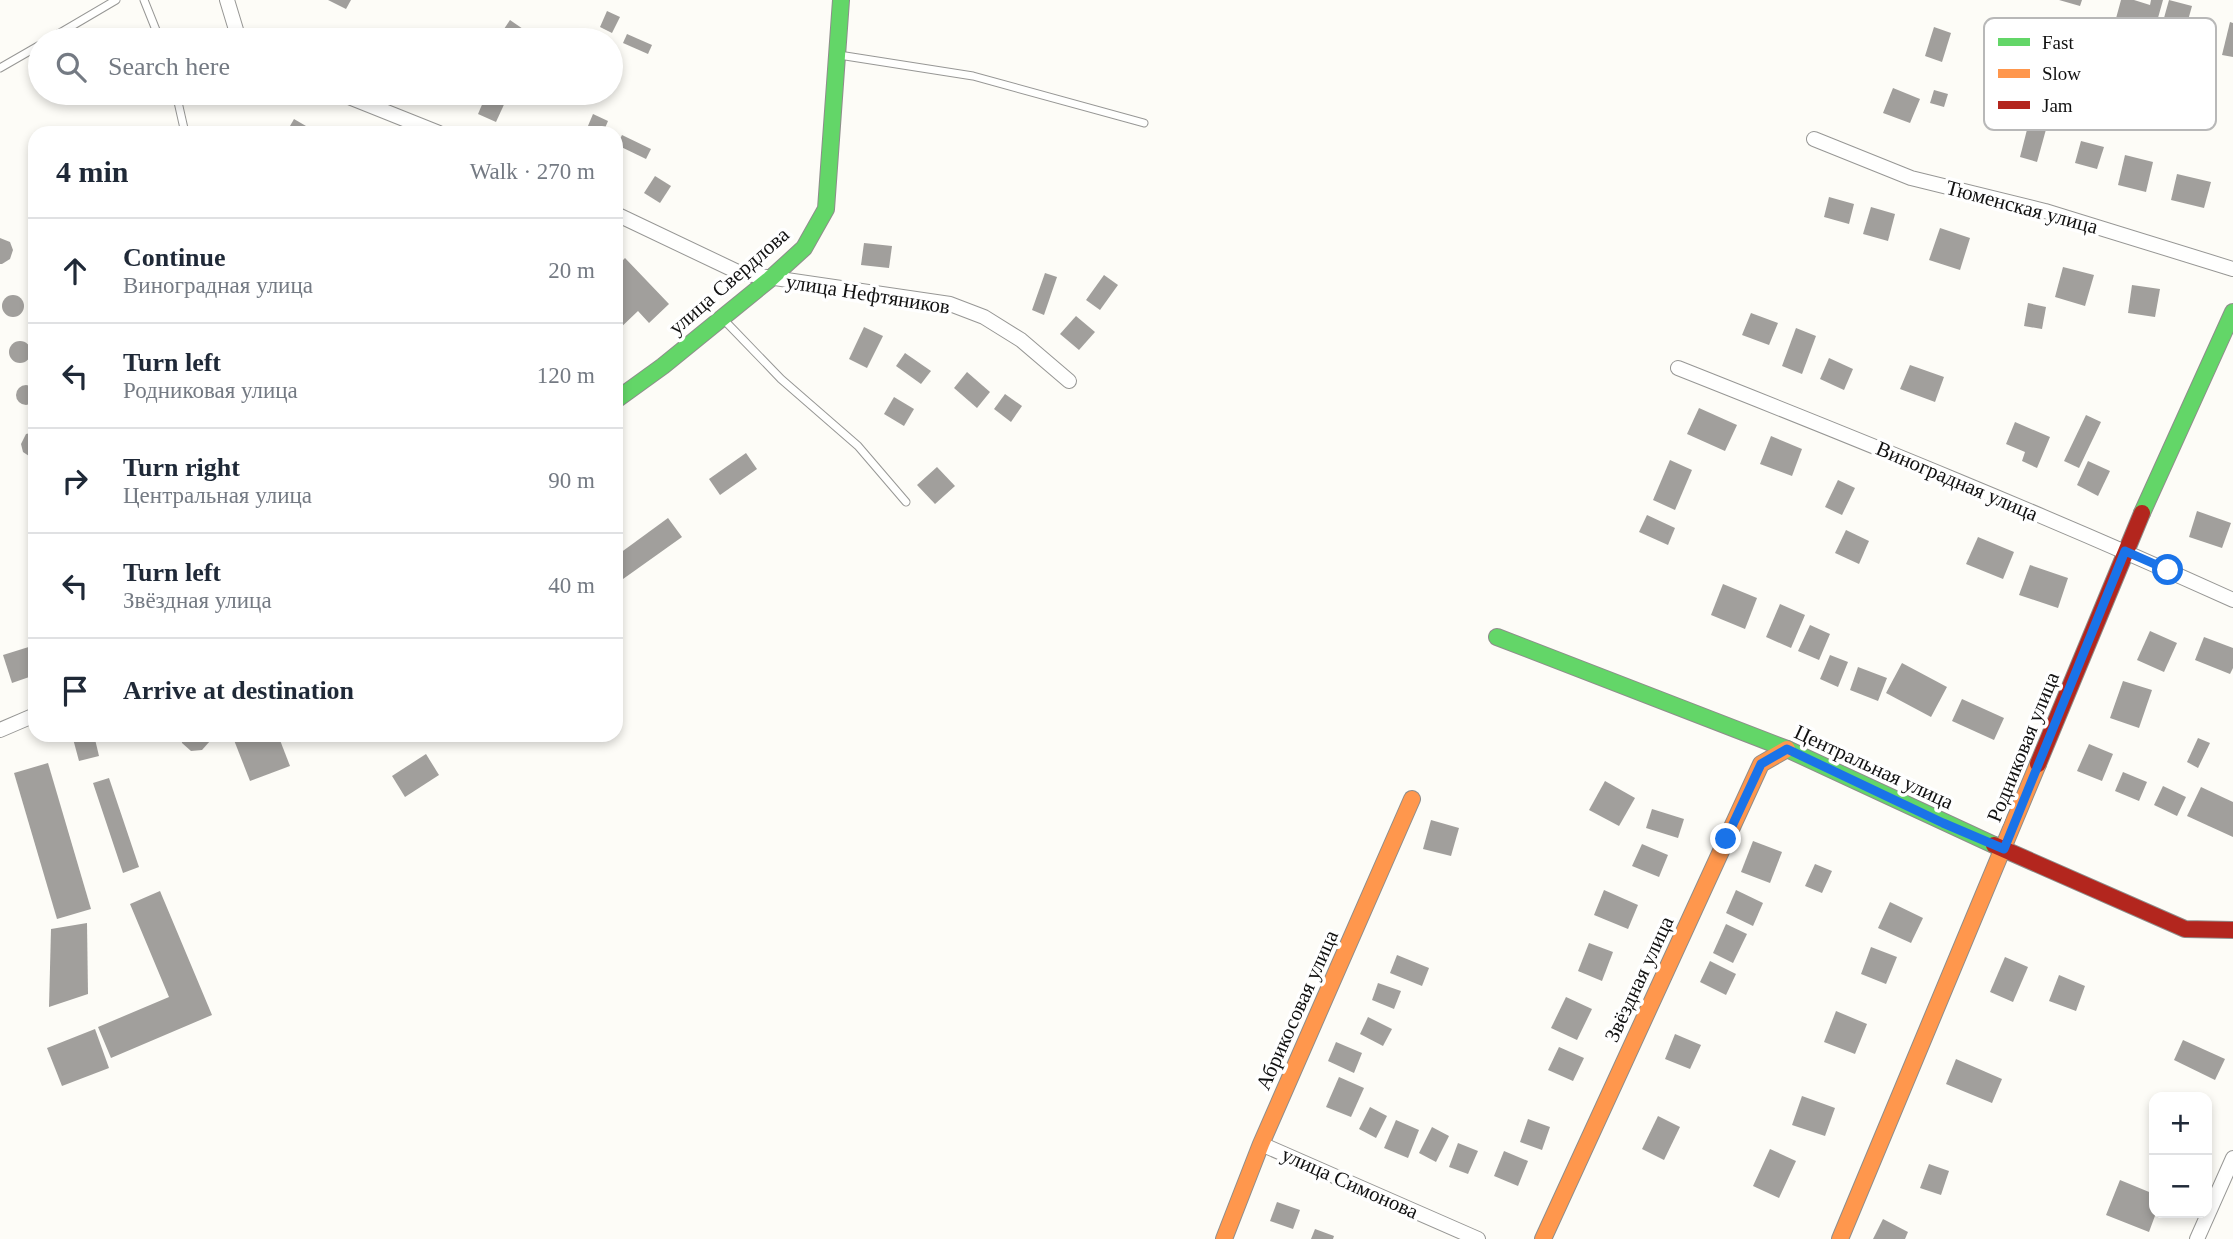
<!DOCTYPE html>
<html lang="en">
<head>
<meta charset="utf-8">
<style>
	body { margin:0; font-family:"Times New Roman",serif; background:#f2f2f3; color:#1f2937 }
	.controls { position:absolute; right:21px; bottom:21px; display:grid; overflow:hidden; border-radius:14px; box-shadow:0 4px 10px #0003 }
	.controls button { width:63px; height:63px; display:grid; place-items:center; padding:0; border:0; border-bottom:2px solid #e0e1e3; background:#fff; color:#1f2937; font:35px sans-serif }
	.stop { position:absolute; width:21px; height:21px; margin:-16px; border:5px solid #1a73e8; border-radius:50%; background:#fff }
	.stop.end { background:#1a73e8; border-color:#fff; box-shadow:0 2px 7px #0008 }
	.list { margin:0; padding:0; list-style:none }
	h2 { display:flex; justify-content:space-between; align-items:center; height:91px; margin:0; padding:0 28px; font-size:30px }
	h2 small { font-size:23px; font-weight:400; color:#747a83 }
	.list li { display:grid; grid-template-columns:46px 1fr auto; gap:21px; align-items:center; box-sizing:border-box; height:105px; padding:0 28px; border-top:2px solid #e0e1e3 }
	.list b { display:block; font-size:26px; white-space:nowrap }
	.list p { margin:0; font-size:23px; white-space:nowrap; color:#747a83 }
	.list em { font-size:23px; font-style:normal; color:#747a83 }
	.icon { flex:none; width:38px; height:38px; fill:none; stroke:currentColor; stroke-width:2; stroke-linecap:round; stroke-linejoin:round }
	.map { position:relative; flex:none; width:2233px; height:1239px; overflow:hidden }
	.search { position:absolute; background:#fff; box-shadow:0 4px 10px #0003; left:28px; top:28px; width:595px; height:77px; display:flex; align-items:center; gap:18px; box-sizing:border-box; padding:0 24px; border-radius:38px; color:#747a83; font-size:26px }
	.panel { position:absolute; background:#fff; box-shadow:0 4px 10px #0003; left:28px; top:126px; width:595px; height:616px; border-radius:21px }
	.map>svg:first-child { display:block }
	.building { fill:#a19f9c }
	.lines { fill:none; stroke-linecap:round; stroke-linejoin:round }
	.lane-casing { stroke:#979795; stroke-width:9 }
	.street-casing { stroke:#979795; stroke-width:16 }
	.fast-casing { stroke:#8e8d8b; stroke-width:18 }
	.slow-casing { stroke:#8e8d8b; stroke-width:18 }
	.jam-casing { stroke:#8e8d8b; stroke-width:18 }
	.lane { stroke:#fffffe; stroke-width:7 }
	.street { stroke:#fffffe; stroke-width:14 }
	.fast { stroke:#63d668; stroke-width:16 }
	.slow { stroke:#ff974d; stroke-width:16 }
	.jam { stroke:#b3261e; stroke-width:16 }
	.route { stroke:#1a73e8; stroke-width:9 }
	.labels { text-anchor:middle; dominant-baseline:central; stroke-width:7; stroke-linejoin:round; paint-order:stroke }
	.street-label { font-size:21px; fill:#111; stroke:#fff }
	.key { fill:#fff; stroke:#b8b8b8; stroke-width:2 }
	.key-label { font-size:19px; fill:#111 }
</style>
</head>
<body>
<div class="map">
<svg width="2233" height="1239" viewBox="0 0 2233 1239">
	<rect width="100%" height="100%" fill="#fdfcf7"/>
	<g class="building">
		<path d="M328,0h23l-5,9z"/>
		<path d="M2059,0h23l-2,6z"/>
		<path d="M2121,0h13l16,5 1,-5h12l-14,50 -11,-3 5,-17 -28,-8z"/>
		<path d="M2169,0l23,6 -12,43 -23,-6z"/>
		<path d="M607,11l13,6 -8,16 -12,-6z"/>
		<path d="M510,20l13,9 -8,11h-8l-7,-5z"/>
		<path d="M2230,22l3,1v34l-11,-2z"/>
		<path d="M1934,27l17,6 -9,29 -17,-6z"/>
		<path d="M627,34l25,11 -4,9 -25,-11z"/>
		<path d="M1893,88l27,11 -10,24 -27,-10z"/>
		<path d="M1934,90l14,4 -4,13 -14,-4z"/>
		<path d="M487,93h8l12,5 -11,24 -18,-8z"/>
		<path d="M2032,110l18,5 -13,47 -17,-5z"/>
		<path d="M593,114l15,7 -5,12h-18z"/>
		<path d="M294,119l24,14h-32z"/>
		<path d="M622,135l29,14 -5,10 -29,-14z"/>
		<path d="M2081,141l23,6 -7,22 -22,-6z"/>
		<path d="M2125,155l28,7 -7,30 -28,-7z"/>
		<path d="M2177,174l34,8 -7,26 -33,-8z"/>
		<path d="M655,176l16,10 -11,17 -16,-10z"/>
		<path d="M1829,197l25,7 -5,20 -25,-7z"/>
		<path d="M1871,207l24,7 -7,27 -25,-7z"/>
		<path d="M1940,228l30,10 -10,32 -31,-10z"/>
		<path d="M0,238l10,4 3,8 -3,9 -8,5h-2z"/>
		<path d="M864,243l28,3 -3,22 -28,-3z"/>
		<path d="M625,258l44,46 -20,19 -11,-12 -22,21v-65z"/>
		<path d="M2063,267l31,8 -9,31 -30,-9z"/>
		<path d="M1045,273l12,4 -13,38 -12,-5z"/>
		<path d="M1104,275l14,10 -18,25 -14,-10z"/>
		<path d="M2132,285l28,4 -5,28 -27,-4z"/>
		<circle cx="13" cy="306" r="11"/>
		<path d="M2028,303l18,4 -4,22 -18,-3z"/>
		<path d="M1751,313l27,10 -9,22 -27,-10z"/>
		<path d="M1076,316l19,16 -16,18 -19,-16z"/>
		<path d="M864,327l19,9 -16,32 -18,-9z"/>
		<path d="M1796,328l20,8 -14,38 -20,-8z"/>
		<circle cx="20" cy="352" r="11"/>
		<path d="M905,353l26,18 -10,13 -25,-18z"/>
		<path d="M1829,358l24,11 -9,21 -24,-11z"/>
		<path d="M1910,365l34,12 -9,25 -35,-13z"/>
		<path d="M967,372l23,20 -13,16 -23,-20z"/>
		<circle cx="26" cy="395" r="10"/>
		<path d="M1005,394l17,12 -11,16 -17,-13z"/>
		<path d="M894,397l20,12 -10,17 -20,-12z"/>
		<path d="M1699,408l38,17 -12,26 -38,-17z"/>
		<path d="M2086,415l15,7 -22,46 -15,-7z"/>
		<path d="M2015,422l35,15 -13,31 -15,-7 3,-9 -19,-8z"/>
		<path d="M35,432v26h-3l-9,-6 -2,-8 5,-10z"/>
		<path d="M1771,436l31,13 -10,27 -32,-12z"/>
		<path d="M746,453l11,16 -37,26 -11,-16z"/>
		<path d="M1670,460l22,10 -17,40 -22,-10z"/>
		<path d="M2088,461l22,10 -12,25 -21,-11z"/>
		<path d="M937,467l18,19 -20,18 -18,-19z"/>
		<path d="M1838,480l17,8 -13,27 -17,-8z"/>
		<path d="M2197,511l34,12 -9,25 -33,-11z"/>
		<path d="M1647,515l28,13 -7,17 -29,-13z"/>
		<path d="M668,518l14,19 -66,47v-28z"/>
		<path d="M1846,530l23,11 -10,23 -24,-11z"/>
		<path d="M1978,537l36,15 -11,27 -37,-15z"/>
		<path d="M2030,565l38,13 -10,30 -39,-13z"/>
		<path d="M1723,584l34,14 -12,31 -34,-14z"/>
		<path d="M1780,604l25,11 -14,33 -25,-11z"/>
		<path d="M1810,625l20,9 -11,26 -21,-9z"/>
		<path d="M2150,631l27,12 -13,29 -27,-12z"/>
		<path d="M2204,637l29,11v20l-3,6 -35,-14z"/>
		<path d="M35,645v30l-23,8 -9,-28z"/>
		<path d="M1830,655l18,7 -10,25 -18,-8z"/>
		<path d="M1902,663l45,24 -16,30 -45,-24z"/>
		<path d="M1858,667l29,11 -9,23 -28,-11z"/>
		<path d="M2123,681l29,9 -13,38 -29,-10z"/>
		<path d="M1962,699l42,19 -10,22 -42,-19z"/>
		<path d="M72,735h22l5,21 -20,5z"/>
		<path d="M181,735h29v6l-8,9 -11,1 -9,-8z"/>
		<path d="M232,735h46l12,31 -40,15z"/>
		<path d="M2198,738l12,5 -12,25 -11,-6z"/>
		<path d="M2089,744l24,10 -11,27 -25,-10z"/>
		<path d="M426,754l13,21 -34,22 -13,-21z"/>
		<path d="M48,763l43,146 -34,10 -43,-146z"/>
		<path d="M2123,772l24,10 -8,19 -24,-10z"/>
		<path d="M109,778l30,89 -16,6 -30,-90z"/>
		<path d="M1605,781l30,17 -16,28 -30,-16z"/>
		<path d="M2163,786l23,11 -9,19 -23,-11z"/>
		<path d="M2201,787l32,15v35l-46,-21z"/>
		<path d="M1652,809l32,10 -6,19 -32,-10z"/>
		<path d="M1431,820l28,8 -8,28 -28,-7z"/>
		<path d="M1753,841l29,11 -12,31 -29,-11z"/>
		<path d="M1642,844l26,11 -9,22 -27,-11z"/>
		<path d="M1815,864l17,7 -10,22 -17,-7z"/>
		<path d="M1604,890l34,15 -10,24 -34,-14z"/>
		<path d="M1736,890l27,13 -10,23 -27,-13z"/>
		<path d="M160,891l52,124 -101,43 -13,-31 71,-30 -39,-93z"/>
		<path d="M1890,902l33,16 -12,25 -33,-15z"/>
		<path d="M87,923l1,71 -39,13 2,-78z"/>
		<path d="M1726,924l21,10 -14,29 -20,-10z"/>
		<path d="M1589,943l24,9 -11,29 -24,-10z"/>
		<path d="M1871,947l26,10 -11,27 -25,-10z"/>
		<path d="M1397,955l32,13 -7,18 -32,-13z"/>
		<path d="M2005,957l23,10 -15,35 -23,-10z"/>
		<path d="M1710,961l26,13 -10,21 -26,-13z"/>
		<path d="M2059,975l26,11 -9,25 -27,-10z"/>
		<path d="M1378,983l23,8 -7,18 -22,-9z"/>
		<path d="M1566,997l26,12 -15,31 -26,-12z"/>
		<path d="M1836,1011l31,13 -12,30 -31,-12z"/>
		<path d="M1368,1017l24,12 -9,17 -23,-12z"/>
		<path d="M95,1029l14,39 -47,18 -15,-38z"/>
		<path d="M1675,1034l26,11 -11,24 -25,-10z"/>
		<path d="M2183,1040l42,19 -10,21 -41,-20z"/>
		<path d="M1336,1042l26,11 -8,20 -26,-12z"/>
		<path d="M1559,1047l25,11 -11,23 -25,-11z"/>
		<path d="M1956,1059l46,20 -10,24 -46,-19z"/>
		<path d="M1339,1077l25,11 -13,29 -25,-10z"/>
		<path d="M1802,1096l33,12 -10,28 -33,-11z"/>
		<path d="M1370,1107l17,9 -11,22 -17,-9z"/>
		<path d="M1658,1116l22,11 -16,33 -22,-11z"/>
		<path d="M1528,1119l22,8 -8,23 -22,-8z"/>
		<path d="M1396,1120l23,10 -11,28 -24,-10z"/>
		<path d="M1432,1127l17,9 -13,26 -17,-9z"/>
		<path d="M1458,1143l20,8 -10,23 -19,-7z"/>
		<path d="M1770,1149l26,12 -17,37 -26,-12z"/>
		<path d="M1504,1151l24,10 -10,25 -24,-10z"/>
		<path d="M1929,1164l20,7 -8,24 -21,-7z"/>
		<path d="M2120,1180l34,14v19h2l-7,19 -43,-17z"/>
		<path d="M1277,1202l23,8 -7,19 -23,-8z"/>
		<path d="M1883,1219l25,13 -3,7h-32z"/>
		<path d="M1315,1229l19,7 -1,3h-22z"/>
	</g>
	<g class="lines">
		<g class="lane-casing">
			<g id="lane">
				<path d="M144,0l16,40"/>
				<path d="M48,40l68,-40"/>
				<path d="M839,55l134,21 171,47"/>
				<path d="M0,68l40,-23"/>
				<path d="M176,93l9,40"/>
				<path d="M725,321l56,58 77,67 48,56"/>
			</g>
		</g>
		<g class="street-casing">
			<g id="street">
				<path d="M227,0l10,33 9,7"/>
				<path d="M339,93l100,40"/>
				<path d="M1814,139l97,39 134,33 188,58"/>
				<path d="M616,214l124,59 210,31 34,13 37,23 48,41"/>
				<path d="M1678,368c187,74 372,149 555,232"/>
				<path d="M0,730l35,-15"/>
				<path d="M1261,1144l217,95"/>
				<path d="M2197,1239l36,-81"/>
			</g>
		</g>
		<g class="fast-casing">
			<g id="fast">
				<path d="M616,400l47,-34 107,-87 34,-31 22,-39 15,-209"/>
				<path d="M2142,513l91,-201"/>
				<path d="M1497,637l290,112 207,96"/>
			</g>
		</g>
		<g class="slow-casing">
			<g id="slow">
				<path d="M1224,1239l37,-95 151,-345"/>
				<path d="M1543,1239l218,-475 26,-15"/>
				<path d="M1840,1239l198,-475"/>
			</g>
		</g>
		<g class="jam-casing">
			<g id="jam">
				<path d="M2038,764l104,-251"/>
				<path d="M1994,845l191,84 48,1"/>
			</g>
		</g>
		<use href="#lane" class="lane"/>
		<use href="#street" class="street"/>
		<use href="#fast" class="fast"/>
		<use href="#slow" class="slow"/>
		<use href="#jam" class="jam"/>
	</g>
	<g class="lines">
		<path class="route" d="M1726,839l35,-75 26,-15 156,74 61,26 121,-298 43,19"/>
	</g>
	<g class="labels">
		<g class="street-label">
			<text transform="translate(2022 207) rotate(15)">Тюменская улица</text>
			<text transform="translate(729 281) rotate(-41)">улица Свердлова</text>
			<text transform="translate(868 294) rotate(9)">улица Нефтяников</text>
			<text transform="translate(1957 481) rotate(23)">Виноградная улица</text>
			<text transform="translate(2023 747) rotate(-68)">Родниковая улица</text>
			<text transform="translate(1874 767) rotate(25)">Центральная улица</text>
			<text transform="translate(1639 979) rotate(-65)">Звёздная улица</text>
			<text transform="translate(1297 1010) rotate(-66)">Абрикосовая улица</text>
			<text transform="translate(1350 1183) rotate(24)">улица Симонова</text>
		</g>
	</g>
	<rect x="1984" y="18" width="232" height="112" rx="10" class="key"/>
	<rect x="1998" y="38" width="32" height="8" fill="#63d668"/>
	<rect x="1998" y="69" width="32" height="9" fill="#ff974d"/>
	<rect x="1998" y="101" width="32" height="8" fill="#b3261e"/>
	<g class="key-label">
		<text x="2042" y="49">Fast</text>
		<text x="2042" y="80">Slow</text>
		<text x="2042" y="112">Jam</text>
	</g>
</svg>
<div class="controls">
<button>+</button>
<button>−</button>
</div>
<div class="stop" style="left:2168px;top:570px"></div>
<div class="stop end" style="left:1726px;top:839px"></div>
<div class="search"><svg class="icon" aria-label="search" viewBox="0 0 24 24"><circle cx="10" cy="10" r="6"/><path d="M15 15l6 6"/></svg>Search here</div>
<section class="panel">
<h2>4 min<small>Walk · 270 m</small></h2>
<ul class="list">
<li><svg class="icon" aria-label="ahead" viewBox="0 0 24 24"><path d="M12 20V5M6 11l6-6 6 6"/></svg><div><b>Continue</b><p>Виноградная улица</p></div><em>20 m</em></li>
<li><svg class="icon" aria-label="left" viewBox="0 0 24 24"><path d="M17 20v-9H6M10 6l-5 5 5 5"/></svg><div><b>Turn left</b><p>Родниковая улица</p></div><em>120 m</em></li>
<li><svg class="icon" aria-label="right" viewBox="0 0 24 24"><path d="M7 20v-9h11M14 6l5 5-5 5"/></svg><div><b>Turn right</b><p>Центральная улица</p></div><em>90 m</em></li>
<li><svg class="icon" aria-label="left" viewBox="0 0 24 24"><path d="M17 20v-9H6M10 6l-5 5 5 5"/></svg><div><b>Turn left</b><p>Звёздная улица</p></div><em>40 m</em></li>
<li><svg class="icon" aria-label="arrive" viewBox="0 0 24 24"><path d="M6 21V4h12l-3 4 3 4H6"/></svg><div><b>Arrive at destination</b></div></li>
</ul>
</section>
</div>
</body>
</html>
